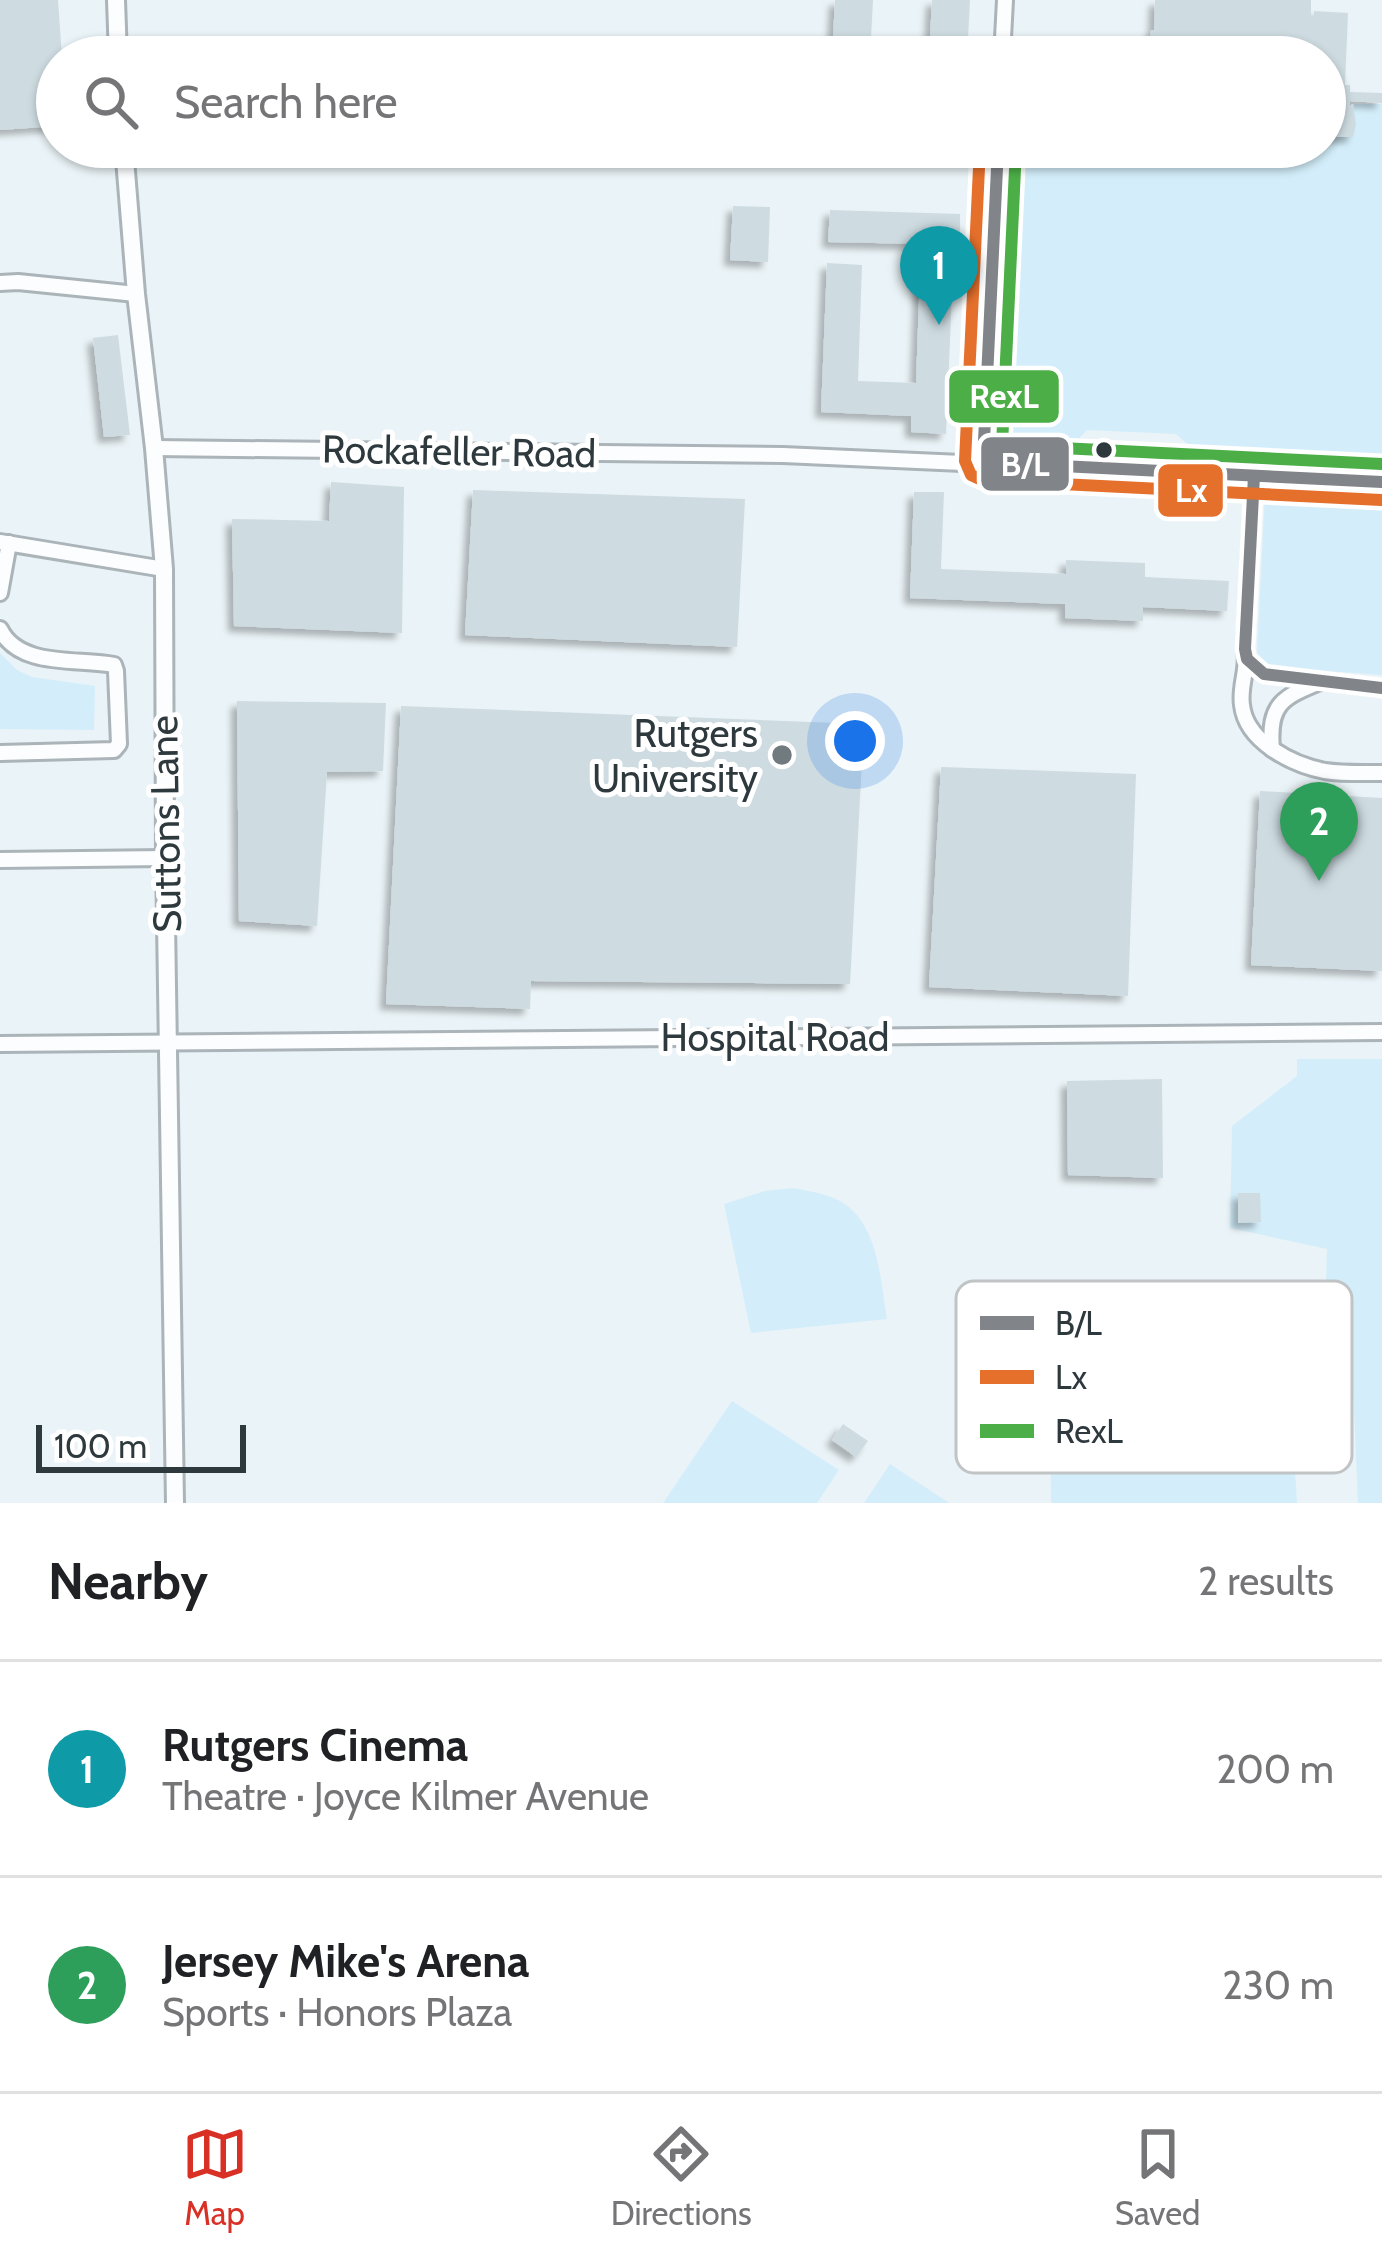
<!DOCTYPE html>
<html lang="en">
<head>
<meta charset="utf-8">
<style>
	body { margin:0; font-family:Cabin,sans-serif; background:#f2f2f2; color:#202124 }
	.scale { position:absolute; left:36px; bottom:30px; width:210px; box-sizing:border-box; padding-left:12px; border:6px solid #2e393e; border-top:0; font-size:33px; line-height:42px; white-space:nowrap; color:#2e393e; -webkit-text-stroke:9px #fff; paint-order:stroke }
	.you { position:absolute; left:855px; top:741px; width:42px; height:42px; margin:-30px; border:9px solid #fff; border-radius:50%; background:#1a73e8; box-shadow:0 0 0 18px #1a73e833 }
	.badge { display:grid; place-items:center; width:78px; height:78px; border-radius:50%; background:#d93025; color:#fff; font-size:39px; font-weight:700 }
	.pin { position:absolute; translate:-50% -99px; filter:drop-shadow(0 3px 6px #0008) }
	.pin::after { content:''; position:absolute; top:63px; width:42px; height:36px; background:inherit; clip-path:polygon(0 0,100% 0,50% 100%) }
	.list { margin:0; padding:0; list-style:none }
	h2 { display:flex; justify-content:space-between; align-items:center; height:156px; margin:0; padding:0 48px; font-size:51px }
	h2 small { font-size:39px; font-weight:400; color:#757577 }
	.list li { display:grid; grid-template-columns:78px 1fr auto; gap:36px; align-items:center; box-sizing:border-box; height:216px; padding:0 48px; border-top:3px solid #e0e0e0 }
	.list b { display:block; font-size:45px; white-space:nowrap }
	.list p { margin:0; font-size:39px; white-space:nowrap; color:#757577 }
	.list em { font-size:39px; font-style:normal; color:#757577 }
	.icon { flex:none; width:66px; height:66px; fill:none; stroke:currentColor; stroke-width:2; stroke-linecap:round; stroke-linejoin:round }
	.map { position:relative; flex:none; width:1382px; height:1503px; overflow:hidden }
	.search { position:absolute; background:#fff; box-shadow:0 3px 9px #0004; left:36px; right:36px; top:36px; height:132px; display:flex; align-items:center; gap:30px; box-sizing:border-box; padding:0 42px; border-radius:66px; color:#757577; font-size:45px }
	.sheet { height:588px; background:#fff }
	nav { display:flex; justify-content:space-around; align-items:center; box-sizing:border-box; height:168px; border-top:3px solid #e0e0e0; background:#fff; font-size:33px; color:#757577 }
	nav a { display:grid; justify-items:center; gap:6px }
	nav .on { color:#d93025 }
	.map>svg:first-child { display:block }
	.green { fill:#d3eefa }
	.building { fill:#cedce2; filter:url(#shadow) }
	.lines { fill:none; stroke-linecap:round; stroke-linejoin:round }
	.minor-casing { stroke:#abb4b9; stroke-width:20 }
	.tertiary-casing { stroke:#abb4b9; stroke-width:22 }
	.minor { stroke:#fcfdfe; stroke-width:14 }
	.tertiary { stroke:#fcfdfe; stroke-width:16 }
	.bus-1-casing { stroke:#fff; stroke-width:21 }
	.bus-2-casing { stroke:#fff; stroke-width:21 }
	.bus-3-casing { stroke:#fff; stroke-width:21 }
	.bus-1 { stroke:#818489; stroke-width:12 }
	.bus-2 { stroke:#e5702c; stroke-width:12 }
	.bus-3 { stroke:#4cae47; stroke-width:12 }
	.bus-dot { fill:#2e393e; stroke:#fff; stroke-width:4.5 }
	.poi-dot { fill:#707a7f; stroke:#fff; stroke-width:4.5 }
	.labels { text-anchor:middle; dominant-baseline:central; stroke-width:10; stroke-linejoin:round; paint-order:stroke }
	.street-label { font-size:39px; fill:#2e393e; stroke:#fff }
	.poi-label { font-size:39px; fill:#2e393e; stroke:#fff; text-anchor:end }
	.key { fill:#fff; stroke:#c0c4c5; stroke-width:3 }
	.key-label { font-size:33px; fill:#2e393e }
	.line-badge { stroke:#fff; stroke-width:4.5 }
	.badge-label { font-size:33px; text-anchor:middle; font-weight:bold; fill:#fff }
</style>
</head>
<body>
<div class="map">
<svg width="1382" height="1503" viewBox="0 0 1382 1503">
	<defs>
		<filter id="shadow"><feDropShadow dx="-6" dy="6" stdDeviation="3" flood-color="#0004"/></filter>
	</defs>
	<rect width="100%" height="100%" fill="#eaf3f7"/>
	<g class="green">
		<path d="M1032,40l152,9 -1,8h-164v-10z"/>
		<path d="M1353,104h29v353l-141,-6 -14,7 -28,-4 -23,-20 -89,-4c-4,4 -9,11 -14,13 -16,9 -52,13 -65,-2 -7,-8 -5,-18 -4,-28l7,-7 7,-181 -6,-8 3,-70h310v-20l28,10z"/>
		<path d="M1265,492l117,6v177l-112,-8 -13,-14z"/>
		<path d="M0,653l17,17 15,7 63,9 -1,44 -94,-1z"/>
		<path d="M1297,1059h85v444h-24l-7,-164 -26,-29 2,-61 -97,-21 2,-102 65,-50z"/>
		<path d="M793,1188c15,3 31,5 45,12 41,21 42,80 49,119l-136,14 -27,-129 41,-13z"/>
		<path d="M1164,1315l51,6 57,44 23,52 -2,20 4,66h-246l-1,-163 12,-5z"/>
		<path d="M732,1401l107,69 -22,33h-154z"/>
		<path d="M890,1464l59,39h-85z"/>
	</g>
	<g class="building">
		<path d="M0,0h58l4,57h-5v69l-57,4z"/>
		<path d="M835,0h38l-3,57h-38z"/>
		<path d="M932,0h38l-3,57h-38z"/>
		<path d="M1155,0h156v17h3v-6l34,2 -3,72h5v7l32,1v10l-32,-2v5l3,-2 3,20 -3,13h-22v-9l-6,-1v-70h-142l1,-8 -35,4 2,-23h3z"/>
		<path d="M733,206l37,1 -2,55 -38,-2z"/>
		<path d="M830,210l130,4v31l-6,1 -8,188 -35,-2v-16l-90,-4 6,-149 35,2 -4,116 58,2 5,-139 -93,-2z"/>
		<path d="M118,335l12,100 -26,2 -11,-99z"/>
		<path d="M331,482l73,5 -2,146 -168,-7 -2,-107 97,2z"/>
		<path d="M473,490l272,9 -8,148 -272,-12z"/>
		<path d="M914,492h30l-3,77 125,5v-14l79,3v14l84,4 -2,30 -84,-4v14l-78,-3v-14l-155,-6z"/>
		<path d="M237,701l149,2 -3,68 -56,1 -10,154 -78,-5z"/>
		<path d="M401,706l463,18 -14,260 -319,-3 -1,28 -144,-5z"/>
		<path d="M941,767l195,7 -8,222 -199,-9z"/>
		<path d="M1260,791l122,7v173l-131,-6z"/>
		<path d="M1162,1079l1,99 -95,-3 -1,-94z"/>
		<path d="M1238,1193h22l1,29 -23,1z"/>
		<path d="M843,1424l25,17 -12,16 -24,-17z"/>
	</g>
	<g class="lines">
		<g class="minor-casing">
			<g id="minor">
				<path d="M1002,57l3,-57"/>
				<path d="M0,283l18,-1 118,12"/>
				<path d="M154,448l629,7 599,27"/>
				<path d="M983,462l15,-315"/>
				<path d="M1254,476l-9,173c4,19 -6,37 -3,56 4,37 51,60 83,66 19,3 39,2 57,2"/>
				<path d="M0,542l164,27"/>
				<path d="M0,593l9,-50"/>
				<path d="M0,629c19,39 77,29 114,36l2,6 3,73 -5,6 -114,3"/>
				<path d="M1247,659l17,15 118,14"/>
				<path d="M1272,749c-4,-46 11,-52 50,-68"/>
				<path d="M0,860l165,-2"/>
				<path d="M0,1044l1382,-12"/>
			</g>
		</g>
		<g class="tertiary-casing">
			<g id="tertiary">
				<path d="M116,0l2,57"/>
				<path d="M124,147l12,147 18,154 10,121 1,289 10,645"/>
			</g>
		</g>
		<use href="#minor" class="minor"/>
		<use href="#tertiary" class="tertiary"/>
		<g class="bus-1-casing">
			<g id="bus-1">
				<path d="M998,147l-15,315 399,20"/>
				<path d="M1254,476l-9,173 2,10 17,15 118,14"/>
			</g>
		</g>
		<g class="bus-2-casing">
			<path id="bus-2" d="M980,147l-15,314 6,14 11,5 399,20"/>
		</g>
		<g class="bus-3-casing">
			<path id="bus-3" d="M1016,148l-14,297 380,19"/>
		</g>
		<use href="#bus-1" class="bus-1"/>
		<use href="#bus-2" class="bus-2"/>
		<use href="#bus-3" class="bus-3"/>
	</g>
	<circle class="bus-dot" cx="1104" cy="450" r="10"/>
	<circle class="poi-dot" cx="782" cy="755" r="12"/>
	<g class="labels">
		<g class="street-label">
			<text transform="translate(459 451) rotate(1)">Rockafeller Road</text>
			<text transform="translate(165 824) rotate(-91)">Suttons Lane</text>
			<text x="775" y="1037">Hospital Road</text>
		</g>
		<g class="poi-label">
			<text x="758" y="733">Rutgers<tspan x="758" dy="45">University</tspan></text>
		</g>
	</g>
	<rect x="956" y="1281" width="396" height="192" rx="18" class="key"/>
	<rect x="980" y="1316" width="54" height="14" fill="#818489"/>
	<rect x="980" y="1370" width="54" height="14" fill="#e5702c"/>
	<rect x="980" y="1424" width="54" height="14" fill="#4cae47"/>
	<g class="key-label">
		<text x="1055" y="1335">B/L</text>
		<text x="1055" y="1389">Lx</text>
		<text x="1055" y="1443">RexL</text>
	</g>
	<g class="line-badge">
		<rect x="947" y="368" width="114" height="57" rx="12" fill="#4cae47"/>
		<rect x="979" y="435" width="92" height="58" rx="12" fill="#818489"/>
		<rect x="1156" y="462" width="69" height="57" rx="12" fill="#e5702c"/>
	</g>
	<g class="badge-label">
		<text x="1004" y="408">RexL</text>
		<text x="1025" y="476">B/L</text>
		<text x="1191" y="502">Lx</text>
	</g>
</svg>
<div class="scale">100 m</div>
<div class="you"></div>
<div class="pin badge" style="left:939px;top:325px;background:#0f9aa8">1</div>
<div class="pin badge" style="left:1319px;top:881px;background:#2e9e5b">2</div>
<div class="search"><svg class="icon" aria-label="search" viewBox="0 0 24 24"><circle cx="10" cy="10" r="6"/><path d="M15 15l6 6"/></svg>Search here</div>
</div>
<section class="sheet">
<h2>Nearby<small>2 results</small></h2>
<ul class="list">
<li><span class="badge" style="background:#0f9aa8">1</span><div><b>Rutgers Cinema</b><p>Theatre · Joyce Kilmer Avenue</p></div><em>200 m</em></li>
<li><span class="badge" style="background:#2e9e5b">2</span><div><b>Jersey Mike's Arena</b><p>Sports · Honors Plaza</p></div><em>230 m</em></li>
</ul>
</section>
<nav>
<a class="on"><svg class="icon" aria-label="map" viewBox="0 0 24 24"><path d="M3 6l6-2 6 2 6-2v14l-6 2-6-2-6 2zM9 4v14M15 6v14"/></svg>Map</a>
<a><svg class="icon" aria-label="directions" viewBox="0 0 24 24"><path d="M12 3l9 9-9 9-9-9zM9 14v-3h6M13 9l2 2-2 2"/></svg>Directions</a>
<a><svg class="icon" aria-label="saved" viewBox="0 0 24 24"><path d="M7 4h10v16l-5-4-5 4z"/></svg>Saved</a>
</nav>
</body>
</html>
